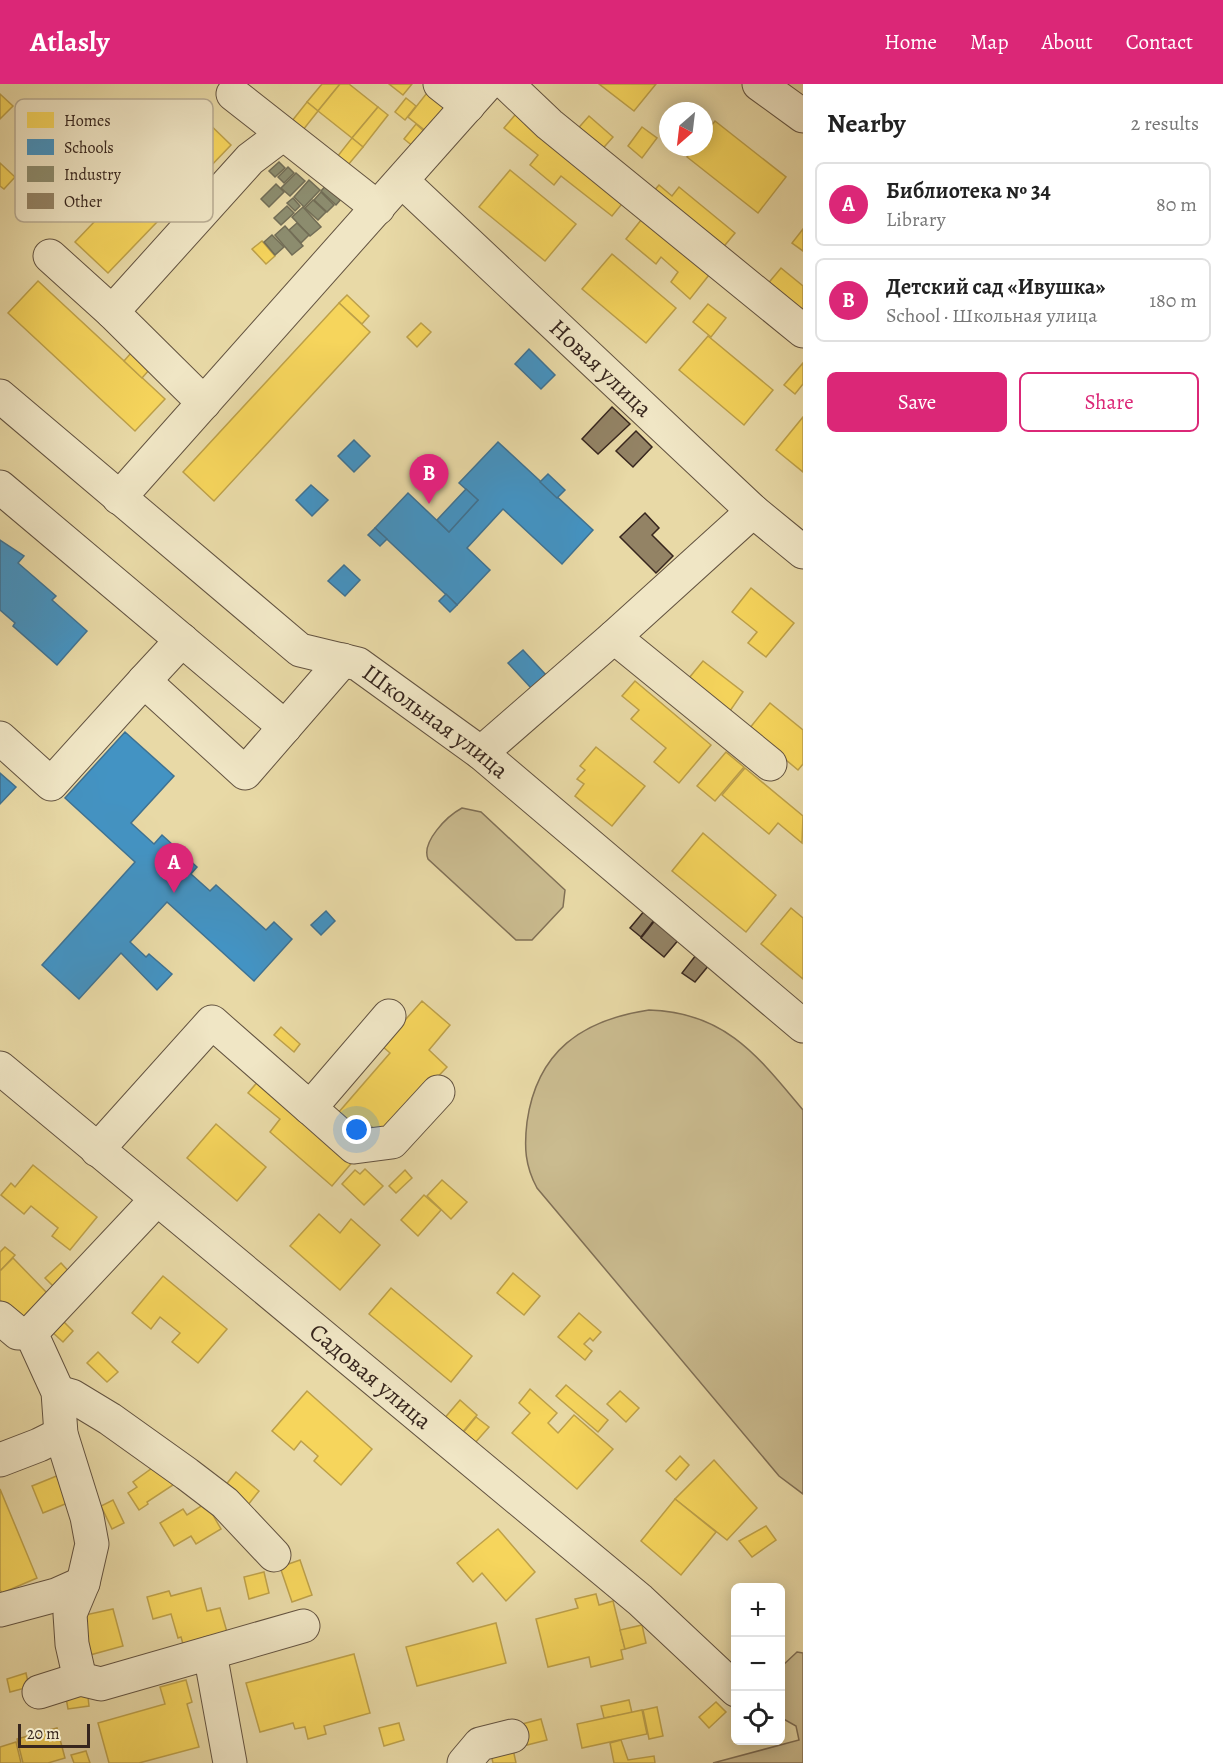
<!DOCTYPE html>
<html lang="en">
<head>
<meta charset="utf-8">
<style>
	body { margin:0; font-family:Alegreya,serif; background:#f2f2f2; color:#222 }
	.controls { position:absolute; right:18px; bottom:18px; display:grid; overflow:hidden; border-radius:9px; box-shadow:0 3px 15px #0003 }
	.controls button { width:54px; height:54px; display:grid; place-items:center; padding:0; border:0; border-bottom:2px solid #e0e0e0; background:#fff; color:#222; font:30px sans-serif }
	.compass { position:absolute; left:659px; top:18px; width:54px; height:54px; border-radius:50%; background:#fff; box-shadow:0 3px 15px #0003; rotate:208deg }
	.scale { position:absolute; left:18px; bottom:15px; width:72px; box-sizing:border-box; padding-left:6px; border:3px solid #37261e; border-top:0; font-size:16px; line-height:21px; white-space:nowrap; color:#37261e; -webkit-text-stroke:4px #f0e6c5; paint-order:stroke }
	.you { position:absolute; left:357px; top:1046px; width:21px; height:21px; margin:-15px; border:4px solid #fff; border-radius:50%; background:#1a73e8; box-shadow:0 0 0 9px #1a73e833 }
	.badge { display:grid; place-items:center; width:39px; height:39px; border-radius:50%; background:#db2777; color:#fff; font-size:20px; font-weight:700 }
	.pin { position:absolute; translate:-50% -50px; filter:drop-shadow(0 2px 3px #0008) }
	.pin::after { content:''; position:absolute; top:32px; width:21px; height:18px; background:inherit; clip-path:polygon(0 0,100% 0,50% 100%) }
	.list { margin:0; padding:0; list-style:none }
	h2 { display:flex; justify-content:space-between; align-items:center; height:78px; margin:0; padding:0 24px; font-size:26px }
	h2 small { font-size:20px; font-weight:400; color:#767676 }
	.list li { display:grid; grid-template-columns:39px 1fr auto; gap:18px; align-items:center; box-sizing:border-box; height:84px; margin:0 12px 12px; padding:0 12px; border:2px solid #e0e0e0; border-radius:9px }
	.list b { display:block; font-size:22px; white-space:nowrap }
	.list p { margin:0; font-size:20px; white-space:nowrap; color:#767676 }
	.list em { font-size:20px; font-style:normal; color:#767676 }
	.actions { display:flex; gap:12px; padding:18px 24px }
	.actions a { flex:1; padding:14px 0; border:2px solid #db2777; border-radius:9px; text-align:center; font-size:21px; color:#db2777 }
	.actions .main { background:#db2777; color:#fff }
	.icon { flex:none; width:33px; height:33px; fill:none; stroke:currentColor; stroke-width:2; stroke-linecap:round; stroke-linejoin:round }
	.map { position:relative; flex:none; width:803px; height:1679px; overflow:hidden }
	header { display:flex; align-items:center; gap:36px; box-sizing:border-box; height:84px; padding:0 30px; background:#db2777; color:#fff }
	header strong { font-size:28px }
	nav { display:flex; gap:33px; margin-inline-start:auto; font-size:21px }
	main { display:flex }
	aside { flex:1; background:#fff }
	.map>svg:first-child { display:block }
	.green { fill:#cabb8f; stroke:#807056; stroke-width:1.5 }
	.homes { fill:#f6d55c; stroke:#bda049; stroke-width:1.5 }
	.schools { fill:#4393c3; stroke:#3f7292; stroke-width:1.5 }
	.industry { fill:#8c8c6e; stroke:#726d56; stroke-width:1.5 }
	.building { fill:#938365; stroke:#37261e; stroke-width:1.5 }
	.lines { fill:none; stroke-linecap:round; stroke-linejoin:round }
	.minor-casing { stroke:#635340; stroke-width:35 }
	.minor { stroke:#f0e6c5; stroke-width:33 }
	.labels { text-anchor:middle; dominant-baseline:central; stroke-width:6; stroke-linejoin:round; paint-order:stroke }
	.street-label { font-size:24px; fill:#37261e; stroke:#f0e6c5 }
	.key { fill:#f0e6c5; stroke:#b8ac93; stroke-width:1.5 }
	.key-label { font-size:16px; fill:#37261e }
</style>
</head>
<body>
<header>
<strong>Atlasly</strong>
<nav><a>Home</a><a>Map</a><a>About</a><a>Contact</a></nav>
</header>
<main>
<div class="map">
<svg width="803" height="1679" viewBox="0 0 803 1679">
	<rect width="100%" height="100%" fill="#e8d9a6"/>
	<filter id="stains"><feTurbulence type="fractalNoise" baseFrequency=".00333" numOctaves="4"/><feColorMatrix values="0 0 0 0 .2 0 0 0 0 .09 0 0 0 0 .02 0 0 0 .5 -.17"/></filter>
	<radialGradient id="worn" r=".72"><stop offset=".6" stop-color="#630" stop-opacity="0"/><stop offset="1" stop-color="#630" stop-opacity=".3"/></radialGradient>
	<g class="green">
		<path d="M462,724l19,4 84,78 -2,17 -31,33h-16l-88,-81c-7,-17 19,-43 34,-51z"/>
		<path d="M649,926c76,2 109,46 154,100v384l-24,-18 -242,-288c-12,-22 -13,-41 -10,-66 10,-71 55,-102 122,-112z"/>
		<path d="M797,1568l6,1v110h-90l86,-23 -3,-14 -16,-9 1,-50z"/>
	</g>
	<g class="homes">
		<path d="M322,0h18l-22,27 -11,-9z"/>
		<path d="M340,0h9l29,23 -26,31 -34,-27z"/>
		<path d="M389,0h23l-9,11z"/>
		<path d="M599,0h57l-22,27z"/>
		<path d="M430,5l19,15 -22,28 -19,-15z"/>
		<path d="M0,10l13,12 -13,13z"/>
		<path d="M406,14l10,8 -11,14 -10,-8z"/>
		<path d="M307,18l11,9 -15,19 -11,-9z"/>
		<path d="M378,23l10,8 -25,32 -11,-9z"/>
		<path d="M198,29l33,32 -123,128 -33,-31z"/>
		<path d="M515,31l111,84 -14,17 -51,-40 -7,9 -24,-20 8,-10 -34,-27z"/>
		<path d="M589,32l24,21 -15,17 -24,-21z"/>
		<path d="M715,37l71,56 -28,36 -71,-56 8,-10h9v-12z"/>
		<path d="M416,40l10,9 -12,14 -10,-8z"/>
		<path d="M642,43l15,11 -15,20 -14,-12z"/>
		<path d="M352,54l11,9 -15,18 -11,-8z"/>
		<path d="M0,79l15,14 -11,12 -4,-3z"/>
		<path d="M510,86l66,54 -31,37 -66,-54z"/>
		<path d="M659,101l13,11 7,-9 56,46 -14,17 -68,-58z"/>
		<path d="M645,131l68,55 -23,29 -19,-17 7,-10 -17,-15 -5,7 -30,-25z"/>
		<path d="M803,145v22l-11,-8z"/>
		<path d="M262,157l13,15 -9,8 -14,-15z"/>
		<path d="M612,170l64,54 -30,35 -64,-54z"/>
		<path d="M781,184l22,18v31l-37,-31z"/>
		<path d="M38,197l127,118 -30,32 -127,-118z"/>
		<path d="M347,211l22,21 -7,8 -23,-21z"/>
		<path d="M339,219l31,29 -156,169 -31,-29z"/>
		<path d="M708,220l18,14 -15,19 -18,-15z"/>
		<path d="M421,239l10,9 -14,15 -10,-10z"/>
		<path d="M708,252l65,54 -29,35 -65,-55z"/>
		<path d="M131,269l18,17 -7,8 -18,-17z"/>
		<path d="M803,279v21l-8,10 -11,-9z"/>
		<path d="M803,333v55l-27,-22z"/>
		<path d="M751,504l43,35 -28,34 -18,-14 9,-11 -25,-20z"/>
		<path d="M703,577l40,31 -13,19 -41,-33z"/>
		<path d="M635,597l76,64 -32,38 -25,-21 12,-14 -35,-29 8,-9 -17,-14z"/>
		<path d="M770,619l33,27v34l-5,6 -49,-41z"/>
		<path d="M596,663l49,39 -33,40 -37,-30 9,-12 -7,-5 8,-9 -5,-4z"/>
		<path d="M726,668l18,15 -29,34 -18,-15z"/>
		<path d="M745,684l58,48 -1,27 -24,-20 -9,11 -47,-39z"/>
		<path d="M703,749l73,62 -30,37 -74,-61z"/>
		<path d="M791,824l12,10v61l-42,-35z"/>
		<path d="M422,917l28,24 -21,25 18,17 -65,68 -17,-14 -13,16 -20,-17 58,-67 -8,-7z"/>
		<path d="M281,943l19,17 -6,8 -20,-17z"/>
		<path d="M261,994l94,81 -23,27 -62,-54 10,-13 -32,-26z"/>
		<path d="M216,1040l50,43 -29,34 -50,-43z"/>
		<path d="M33,1081l64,52 -27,33 -18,-14 6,-8 -27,-22 -7,8 -23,-19 10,-12 4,4z"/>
		<path d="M365,1085l18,17 -19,19 -22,-21 13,-14 5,4z"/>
		<path d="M405,1086l7,8 -16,15 -7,-7z"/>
		<path d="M442,1096l25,22 -16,17 -24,-23z"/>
		<path d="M424,1111l17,15 -23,26 -17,-16z"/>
		<path d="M319,1130l21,19 11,-14 29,26 -40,45 -50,-44z"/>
		<path d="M5,1163l10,8 -15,16v-19z"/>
		<path d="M13,1174l35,36 -25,29 -23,-23v-29z"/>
		<path d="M61,1179l11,12 -15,15 -12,-12z"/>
		<path d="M513,1189l27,23 -16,19 -27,-22z"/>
		<path d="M163,1192l64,53 -29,34 -26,-21 8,-9 -20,-16 -9,12 -19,-16z"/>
		<path d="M391,1204l81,68 -21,26 -82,-68z"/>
		<path d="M579,1229l22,19 -8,9 -3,-3 -6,6 8,7 -7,9 -27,-23z"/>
		<path d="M62,1236l11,11 -10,11 -12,-11z"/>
		<path d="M98,1268l20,20 -11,10 -20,-19z"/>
		<path d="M566,1301l42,35 -10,12 -42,-36z"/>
		<path d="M530,1305l27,24 -9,10 10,10 16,-18 39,34 -36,40 -65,-56 18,-20 -11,-10z"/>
		<path d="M307,1307l65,58 -31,36 -27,-24 4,-5 -17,-15 -7,9 -22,-19z"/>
		<path d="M620,1307l19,17 -13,14 -19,-18z"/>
		<path d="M460,1316l17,15 -16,19 -18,-14z"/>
		<path d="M476,1333l13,10 -15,17 -12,-10z"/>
		<path d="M680,1372l9,9 -13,15 -10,-9z"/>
		<path d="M714,1376l43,48 -30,32 -52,-41z"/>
		<path d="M159,1379l14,22 -26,17 1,2 -9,6 -11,-17 9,-6 -4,-5z"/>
		<path d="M236,1388l23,19 -15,19 -23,-19z"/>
		<path d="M59,1391l11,27 -27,11 -11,-27z"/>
		<path d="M0,1405l37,89 -35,15 -2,-3z"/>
		<path d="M675,1415l41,33 -35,43 -40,-34z"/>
		<path d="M113,1416l11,23 -12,6 -11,-23z"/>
		<path d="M206,1419l15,26 -25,15 -5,-8 -17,10 -14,-23 23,-14 4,6z"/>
		<path d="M766,1442l10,14 -24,17 -13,-16z"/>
		<path d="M498,1445l37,43 -29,29 -24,-28 -9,9 -16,-19z"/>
		<path d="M300,1476l12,35 -20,7 -12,-35z"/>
		<path d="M264,1488l5,21 -20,6 -5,-22z"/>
		<path d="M201,1504l6,23 13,-3 9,31 -44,12 -4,-14 -3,1 -7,-24 -18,5 -6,-22 22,-6 2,5z"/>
		<path d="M596,1510l3,11 14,-4 12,48 -4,1 2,9 -32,8 -2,-10 -41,10 -12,-48 42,-11 -3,-9z"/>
		<path d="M113,1525l10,37 -33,9 -5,-20v-20z"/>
		<path d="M496,1539l10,40 -89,23 -11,-39z"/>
		<path d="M642,1541l4,18 -21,6 -5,-19z"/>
		<path d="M354,1570l16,59 -46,13 2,8 -18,5 -3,-12 -10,2 -2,-6 -33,9 -14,-49z"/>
		<path d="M26,1589l3,14 -19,5 -3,-13z"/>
		<path d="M186,1596l6,22 -5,2 12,43 -60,16h-30l-11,-40 67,-19 -5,-17z"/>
		<path d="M87,1604l2,18 -21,3 -3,-17z"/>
		<path d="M629,1616l3,13 -28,5 -3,-12z"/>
		<path d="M716,1618l10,10 -17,16 -10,-11z"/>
		<path d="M657,1623l6,29 -14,3 -6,-29z"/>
		<path d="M642,1626l5,24 -65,14 -5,-24z"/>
		<path d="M541,1635l6,21 -20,5 -5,-21z"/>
		<path d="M399,1639l5,17 -20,6 -5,-18z"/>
		<path d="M57,1644l8,30 -17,5h-25l-6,-24z"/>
		<path d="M621,1656l7,20 26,-4 1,7h-41l-4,-20z"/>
		<path d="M16,1658l5,21h-21v-16z"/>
		<path d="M513,1665l3,14h-23l-2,-9z"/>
		<path d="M86,1667l4,12h-16l-3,-8z"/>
	</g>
	<g class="schools">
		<path d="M529,265l26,26 -14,14 -26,-25z"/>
		<path d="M354,356l16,16 -16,16 -16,-16z"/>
		<path d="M498,358l95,88 -31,34 -59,-55 -36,39 23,22 -33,35 -82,-77 33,-35 41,39 29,-32 -19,-17z"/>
		<path d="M548,390l17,16 -8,8 -17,-16z"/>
		<path d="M311,401l17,15 -16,16 -16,-16z"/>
		<path d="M466,405l12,11 -29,32 -12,-12z"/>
		<path d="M375,444l12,11 -7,7 -12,-11z"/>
		<path d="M0,456l24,16 -6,7 38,33 -4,4 35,31 -30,34 -44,-39 2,-3 -15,-13z"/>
		<path d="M344,481l16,15 -15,16 -17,-15z"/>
		<path d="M446,510l11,11 -7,7 -11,-11z"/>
		<path d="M523,566l23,25 -15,13 -23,-25z"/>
		<path d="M125,648l49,44 -43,47 23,21 8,-9 35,32 -6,7 19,17 6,-6 50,45 8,-8 18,17 -38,42 -87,-79 -37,40 16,15 3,-3 23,20 -15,16 -36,-37 -42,46 -37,-34 93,-103 -70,-64z"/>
		<path d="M0,689l16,14 -16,17z"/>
		<path d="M326,827l9,10 -14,14 -10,-10z"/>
	</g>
	<g class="industry">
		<path d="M279,78l6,6 -10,9 -6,-6z"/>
		<path d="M288,83l6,6 -10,10 -6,-6z"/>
		<path d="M296,89l9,8 -15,15 -9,-8z"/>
		<path d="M309,96l11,10 -16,17 -10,-10z"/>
		<path d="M329,98l14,15 -7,8 -15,-14z"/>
		<path d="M276,100l8,8 -15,15 -8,-8z"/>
		<path d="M321,108l13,13 -7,7 -13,-12z"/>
		<path d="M293,114l7,8 -5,5 -8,-8z"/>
		<path d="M313,116l13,12 -8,8 -13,-12z"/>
		<path d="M287,122l7,7 -13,12 -7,-7z"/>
		<path d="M303,123l18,20 -11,9 -18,-19z"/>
		<path d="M297,139l12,12 -8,8 -12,-13z"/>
		<path d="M285,142l18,20 -11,9 -17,-20z"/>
		<path d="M272,151l12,12 -9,8 -11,-13z"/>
	</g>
	<g class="building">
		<path d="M612,323l18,17 -32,30 -16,-15z"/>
		<path d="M636,347l16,16 -19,20 -17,-16z"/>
		<path d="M645,429l14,15 -7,7 21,21 -17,17 -36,-36z"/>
		<path d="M645,826l10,9 -14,18 -11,-9z"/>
		<path d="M656,835l24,19 -16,19 -23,-19z"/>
		<path d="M696,871l13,10 -14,17 -13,-9z"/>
	</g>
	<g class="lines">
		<g class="minor-casing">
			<g id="minor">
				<path d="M440,0l28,22"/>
				<path d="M507,0l42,40 254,207"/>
				<path d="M759,0l44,32"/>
				<path d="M233,10l145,114"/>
				<path id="s1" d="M402,97l351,330 50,41"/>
				<path d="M50,172l62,56"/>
				<path id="s2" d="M0,312l300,254 58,14 123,89 322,273"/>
				<path d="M204,319l-92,-91 138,-153 33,-25"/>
				<path d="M0,403l285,240"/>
				<path d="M119,414l368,-414"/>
				<path d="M614,553l156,127"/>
				<path d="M144,597l38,-41"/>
				<path d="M0,654l51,46 93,-103 101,92 98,-113"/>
				<path d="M481,669l133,-116 139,-126"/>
				<path id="s3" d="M0,984l640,532 96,90"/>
				<path d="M310,1024l44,39 38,-5 46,-50"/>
				<path d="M97,1066l115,-128 98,86 79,-92"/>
				<path d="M0,1234l18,15h13"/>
				<path d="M58,1308l14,4 38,23 77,55 38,29 49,52"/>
				<path d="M0,1376l39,-15 22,-11"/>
				<path d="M0,1526l56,-15 27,-12"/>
				<path d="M210,1569l20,110"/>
				<path d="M80,1595l-8,-35 -2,-30 13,-31 9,-39 -5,-27 -26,-83 -3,-42 -27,-59 125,-133"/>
				<path d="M39,1608l41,-13 21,5 202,-58"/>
				<path d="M464,1679l16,-19 32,-8"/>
			</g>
		</g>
		<use href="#minor" class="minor"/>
	</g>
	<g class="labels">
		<g class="street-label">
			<text stroke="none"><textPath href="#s1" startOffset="273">Новая улица</textPath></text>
			<text stroke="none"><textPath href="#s2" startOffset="549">Школьная улица</textPath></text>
			<text stroke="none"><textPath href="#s3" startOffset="482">Садовая улица</textPath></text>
		</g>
	</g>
	<rect x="15" y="15" width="198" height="123" rx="9" class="key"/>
	<rect x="27" y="28" width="27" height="16" fill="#f6d55c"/>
	<rect x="27" y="55" width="27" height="16" fill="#4393c3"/>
	<rect x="27" y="82" width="27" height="16" fill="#8c8c6e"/>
	<rect x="27" y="109" width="27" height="16" fill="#938365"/>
	<g class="key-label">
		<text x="64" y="42">Homes</text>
		<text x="64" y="69">Schools</text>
		<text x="64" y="96">Industry</text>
		<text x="64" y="123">Other</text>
	</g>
	<rect width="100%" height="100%" filter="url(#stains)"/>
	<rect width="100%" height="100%" fill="url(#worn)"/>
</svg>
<div class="controls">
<button>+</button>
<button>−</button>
<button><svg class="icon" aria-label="locate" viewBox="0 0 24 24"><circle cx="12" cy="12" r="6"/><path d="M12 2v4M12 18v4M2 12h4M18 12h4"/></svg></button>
</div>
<svg class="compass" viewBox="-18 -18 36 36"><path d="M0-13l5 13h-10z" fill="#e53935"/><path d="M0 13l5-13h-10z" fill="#767676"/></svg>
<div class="scale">20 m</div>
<div class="you"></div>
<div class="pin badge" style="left:174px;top:809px">A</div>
<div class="pin badge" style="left:429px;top:420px">B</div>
</div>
<aside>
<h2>Nearby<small>2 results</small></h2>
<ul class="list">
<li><span class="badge">A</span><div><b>Библиотека № 34</b><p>Library</p></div><em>80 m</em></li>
<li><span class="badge">B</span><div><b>Детский сад «Ивушка»</b><p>School · Школьная улица</p></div><em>180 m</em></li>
</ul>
<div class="actions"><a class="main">Save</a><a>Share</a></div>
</aside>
</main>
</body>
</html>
